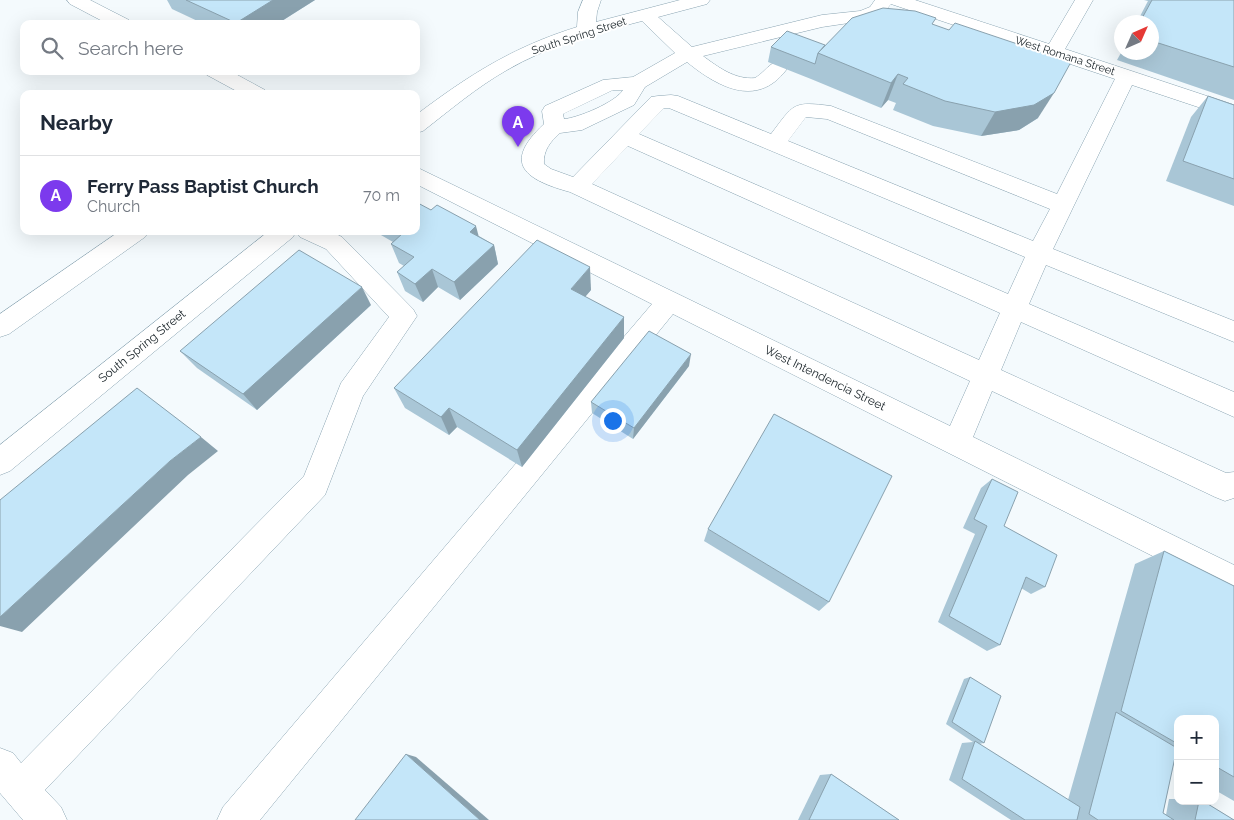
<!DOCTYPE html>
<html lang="en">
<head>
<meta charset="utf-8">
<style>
	body { margin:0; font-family:Raleway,sans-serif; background:#f6f6f7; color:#1f2937 }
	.controls { position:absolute; right:15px; bottom:15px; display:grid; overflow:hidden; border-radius:10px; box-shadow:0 5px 20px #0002 }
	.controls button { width:45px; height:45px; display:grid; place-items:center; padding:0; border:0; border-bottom:1px solid #e0e1e3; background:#fff; color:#1f2937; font:25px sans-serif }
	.compass { position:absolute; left:1114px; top:15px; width:45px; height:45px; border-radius:50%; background:#fff; box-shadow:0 5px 20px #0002; rotate:45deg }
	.you { position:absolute; left:612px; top:420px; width:18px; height:18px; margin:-12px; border:4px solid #fff; border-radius:50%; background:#1a73e8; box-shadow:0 0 0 8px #1a73e833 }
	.badge { display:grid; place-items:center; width:32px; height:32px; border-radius:50%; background:#7c3aed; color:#fff; font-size:16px; font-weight:700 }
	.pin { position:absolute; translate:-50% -41px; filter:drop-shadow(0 1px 2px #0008) }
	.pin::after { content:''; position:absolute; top:26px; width:18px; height:15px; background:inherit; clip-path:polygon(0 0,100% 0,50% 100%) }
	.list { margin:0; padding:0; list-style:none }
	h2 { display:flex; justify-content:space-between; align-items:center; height:65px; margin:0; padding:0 20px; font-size:21px }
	h2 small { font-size:16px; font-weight:400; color:#747a83 }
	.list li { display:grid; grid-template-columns:32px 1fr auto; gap:15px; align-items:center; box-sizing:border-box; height:80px; padding:0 20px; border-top:1px solid #e0e1e3 }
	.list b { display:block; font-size:19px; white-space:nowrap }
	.list p { margin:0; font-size:16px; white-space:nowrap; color:#747a83 }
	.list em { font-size:16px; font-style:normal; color:#747a83 }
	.icon { flex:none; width:28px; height:28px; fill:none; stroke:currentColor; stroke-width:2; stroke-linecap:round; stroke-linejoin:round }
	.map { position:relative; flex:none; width:1234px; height:820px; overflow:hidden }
	.search { position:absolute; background:#fff; box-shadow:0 5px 20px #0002; left:20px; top:20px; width:400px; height:55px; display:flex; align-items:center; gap:12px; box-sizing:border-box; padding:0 18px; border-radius:10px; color:#747a83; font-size:19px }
	.panel { position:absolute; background:#fff; box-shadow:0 5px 20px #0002; left:20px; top:90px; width:400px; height:145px; border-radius:10px }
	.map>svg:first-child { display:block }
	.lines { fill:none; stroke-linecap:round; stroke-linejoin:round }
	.minor-casing { stroke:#8aa4b2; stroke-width:1 }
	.minor { fill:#fff; fill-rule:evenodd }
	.wall { fill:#a9c6d6 }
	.shaded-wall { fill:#89a1ae }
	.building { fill:#c4e6f9; stroke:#89a1ae }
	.labels { text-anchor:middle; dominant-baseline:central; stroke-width:4; stroke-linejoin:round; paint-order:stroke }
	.far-street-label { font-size:11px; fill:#182227; stroke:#fff }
	.street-label { font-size:12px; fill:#182227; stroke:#fff }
</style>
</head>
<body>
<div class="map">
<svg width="1234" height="820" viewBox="0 0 1234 820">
	<rect width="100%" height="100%" fill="#f4fafd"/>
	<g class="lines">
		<g class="minor-casing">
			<g id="minor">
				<path d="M67,0h23l39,20 2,4h-23l-38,-20z"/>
				<path d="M583,0h18l-4,12 -1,10 84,-22h30l-3,4 -49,13 34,30 130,-32 38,-4 10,-4 5,-7h40l134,44 26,-44h18l-28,49 169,56v14l-102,-34 -79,164 181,72v21l-188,-77 -17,39 205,88v25l-213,-95 -20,48 225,103 8,-1v26l-9,3 -10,-4 -223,-106 -19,46 261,128v32l-561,-283 -413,506h-43l6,-13 429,-503 -236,-120v-17l534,259 20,-45 -400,-189c-44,-12 -69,-28 -26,-68l-2,-13 3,-5 58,-26 30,-3 42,-24 -33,-32c-46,12 -94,25 -135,49 -30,17 -57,40 -84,61l-7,2v-18c53,-40 97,-68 161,-88l1,-15zM891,4l224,75 -58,115 -226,-88c-39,-5 -37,-2 -60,28l-93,-38 -7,-1 -13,1 -7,1 -78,80 -22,-8 -7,-5c-1,-14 7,-23 16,-31l22,-3 52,-25 11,-18 42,-25c33,27 73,47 102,4l-3,-4c-15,-4 -19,9 -31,16 -20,2 -37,-11 -52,-22l119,-29 47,-7 13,-5zM613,90h10c-7,12 -45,28 -59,29l-1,-5zM664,108h5l356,149 -17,37 -369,-160zM806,117l21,2 223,90 -17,32 -245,-100zM628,146l372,167 -21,47 -387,-176z"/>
				<path d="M204,71h26l35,19 3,4h-26l-35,-19z"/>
				<path d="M120,231h29l-4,6 -136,97 -9,3v-23z"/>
				<path d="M269,231h61l12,6 71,72 4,7 -54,80 -38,99 -280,295 16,17 6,13h-44l-23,-27v-45l13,5 8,10 283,-287 37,-93 48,-66 -63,-68 -26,-12 -4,-6 -3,6 -283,234 -10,4v-30z"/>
			</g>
		</g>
		<use href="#minor" class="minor"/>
	</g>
	<g class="wall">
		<path d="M167,0h148l-38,24h-73l-32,-15z"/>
		<path d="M1144,0h90v100l-117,-40 5,-9v1h30v-30h-15l11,-21z"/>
		<path d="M934,25l104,93 -19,12 -38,6 -48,-10 -40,-16 3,-7 -8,-3 -7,8 -70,-29 -43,-17 3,-15 54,-2z"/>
		<path d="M1208,96l26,9v101l-68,-25 25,-64z"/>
		<path d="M374,231h42l63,5 15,9 4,19 -38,36 -22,-13 -15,15 -18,-11 -8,-19 7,-6 -5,-3 -8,-19 2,-2z"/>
		<path d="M591,290l-6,7 39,41 -102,129 -65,-40 -8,8 -44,-27 -11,-20z"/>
		<path d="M371,305l-114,105 -60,-42 -17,-17z"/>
		<path d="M689,366l-56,73 -41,-26 -1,-11z"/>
		<path d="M992,479l12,47 41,61 -14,7 -10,-6 -21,57 -13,6 -49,-29 37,-88 -12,-6 18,-40z"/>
		<path d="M708,529l121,73 -10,9 -115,-70z"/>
		<path d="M1164,551l70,35v215l-19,-11v-71h-37v49l-5,-3 -10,48 3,2 3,-16h9v2h25l31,19h-223l-62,-40 13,-37 11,-1 -27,-18 18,-45 6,-2 14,66 -5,1 89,56 67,-236z"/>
		<path d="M831,774l68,46h-101l22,-45z"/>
	</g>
	<g class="shaded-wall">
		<path d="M273,0h42l-38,24h-41v-1z"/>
		<path d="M898,74l-10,26 -7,8 10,-25z"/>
		<path d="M1054,93l-16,25 -19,12 -38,6 14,-24z"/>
		<path d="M476,226l5,19 -11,-13z"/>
		<path d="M494,245l4,19 -38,36 -6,-18z"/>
		<path d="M590,267l1,23 -18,21 -2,-22z"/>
		<path d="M432,269l6,18 -15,15 -8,-18z"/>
		<path d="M362,287l9,18 -114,105 -14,-16z"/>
		<path d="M624,317v21l-102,129 -5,-17z"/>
		<path d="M691,354l-2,12 -56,73 1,-11z"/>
		<path d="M449,408l8,19 -8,8 -8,-18z"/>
		<path d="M201,437l17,14 -30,24 -166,157 -22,-6v-9l170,-156z"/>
		<path d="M406,754l10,3 73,63h-9z"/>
	</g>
	<g class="building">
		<path d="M186,0h87l-37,23z"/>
		<path d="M1152,0h82v67l-82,-26v-19h-12z"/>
		<path d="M883,8l32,3 21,7 -4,6 17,6 6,-7 116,39 -17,31 -20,12 -39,7 -50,-11 -42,-17 5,-6 -10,-4 -7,9 -73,-30 34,-35z"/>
		<path d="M787,31l38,14 -7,8 -3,11 -44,-17z"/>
		<path d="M1208,96l26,9v74l-51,-18z"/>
		<path d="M416,202l15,8 6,-5 39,21 -6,6 24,13 -40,37 -22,-13 -17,15 -18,-12 17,-15 -23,-13 12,-11 -3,-2h16z"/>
		<path d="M537,240l53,27 -19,22 53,28 -107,133 -68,-42 -8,9 -47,-29z"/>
		<path d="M299,250l63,37 -119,107 -63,-43z"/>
		<path d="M649,331l42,23 -57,74 -43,-26z"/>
		<path d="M137,388l64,49 -31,24 -170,156v-117z"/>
		<path d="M774,414l118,62 -63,126 -121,-73z"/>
		<path d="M992,479l26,13 -14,34 53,29 -12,32 -19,-10 -26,68 -51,-29 38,-90 -13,-7z"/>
		<path d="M1164,551l70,35v191l-19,-11v-47h-37v25l-57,-33z"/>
		<path d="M970,677l31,19 -17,47 -32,-21z"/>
		<path d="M1116,712l61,36 -14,65 11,7h-76l-9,-6z"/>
		<path d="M975,741l105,66 -3,13h-52l-63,-41z"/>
		<path d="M406,754l74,66h-125z"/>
		<path d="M831,774l68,46h-90z"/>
		<path d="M1199,801h4l31,19h-39z"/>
	</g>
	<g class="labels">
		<g class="far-street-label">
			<text transform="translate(579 36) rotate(-18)">South Spring Street</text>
			<text transform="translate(1065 56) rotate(18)">West Romana Street</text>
		</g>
		<g class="street-label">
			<text transform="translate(142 346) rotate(-39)">South Spring Street</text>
			<text transform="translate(825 378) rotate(26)">West Intendencia Street</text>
		</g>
	</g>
</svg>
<div class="controls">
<button>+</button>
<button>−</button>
</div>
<svg class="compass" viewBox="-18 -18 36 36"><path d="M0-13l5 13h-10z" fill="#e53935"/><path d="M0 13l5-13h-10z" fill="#747a83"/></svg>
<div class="you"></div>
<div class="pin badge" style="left:518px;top:147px">A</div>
<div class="search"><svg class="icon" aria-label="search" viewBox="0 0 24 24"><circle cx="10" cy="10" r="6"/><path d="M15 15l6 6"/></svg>Search here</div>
<section class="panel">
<h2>Nearby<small></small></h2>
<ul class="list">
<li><span class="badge">A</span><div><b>Ferry Pass Baptist Church</b><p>Church</p></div><em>70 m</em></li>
</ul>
</section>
</div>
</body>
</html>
